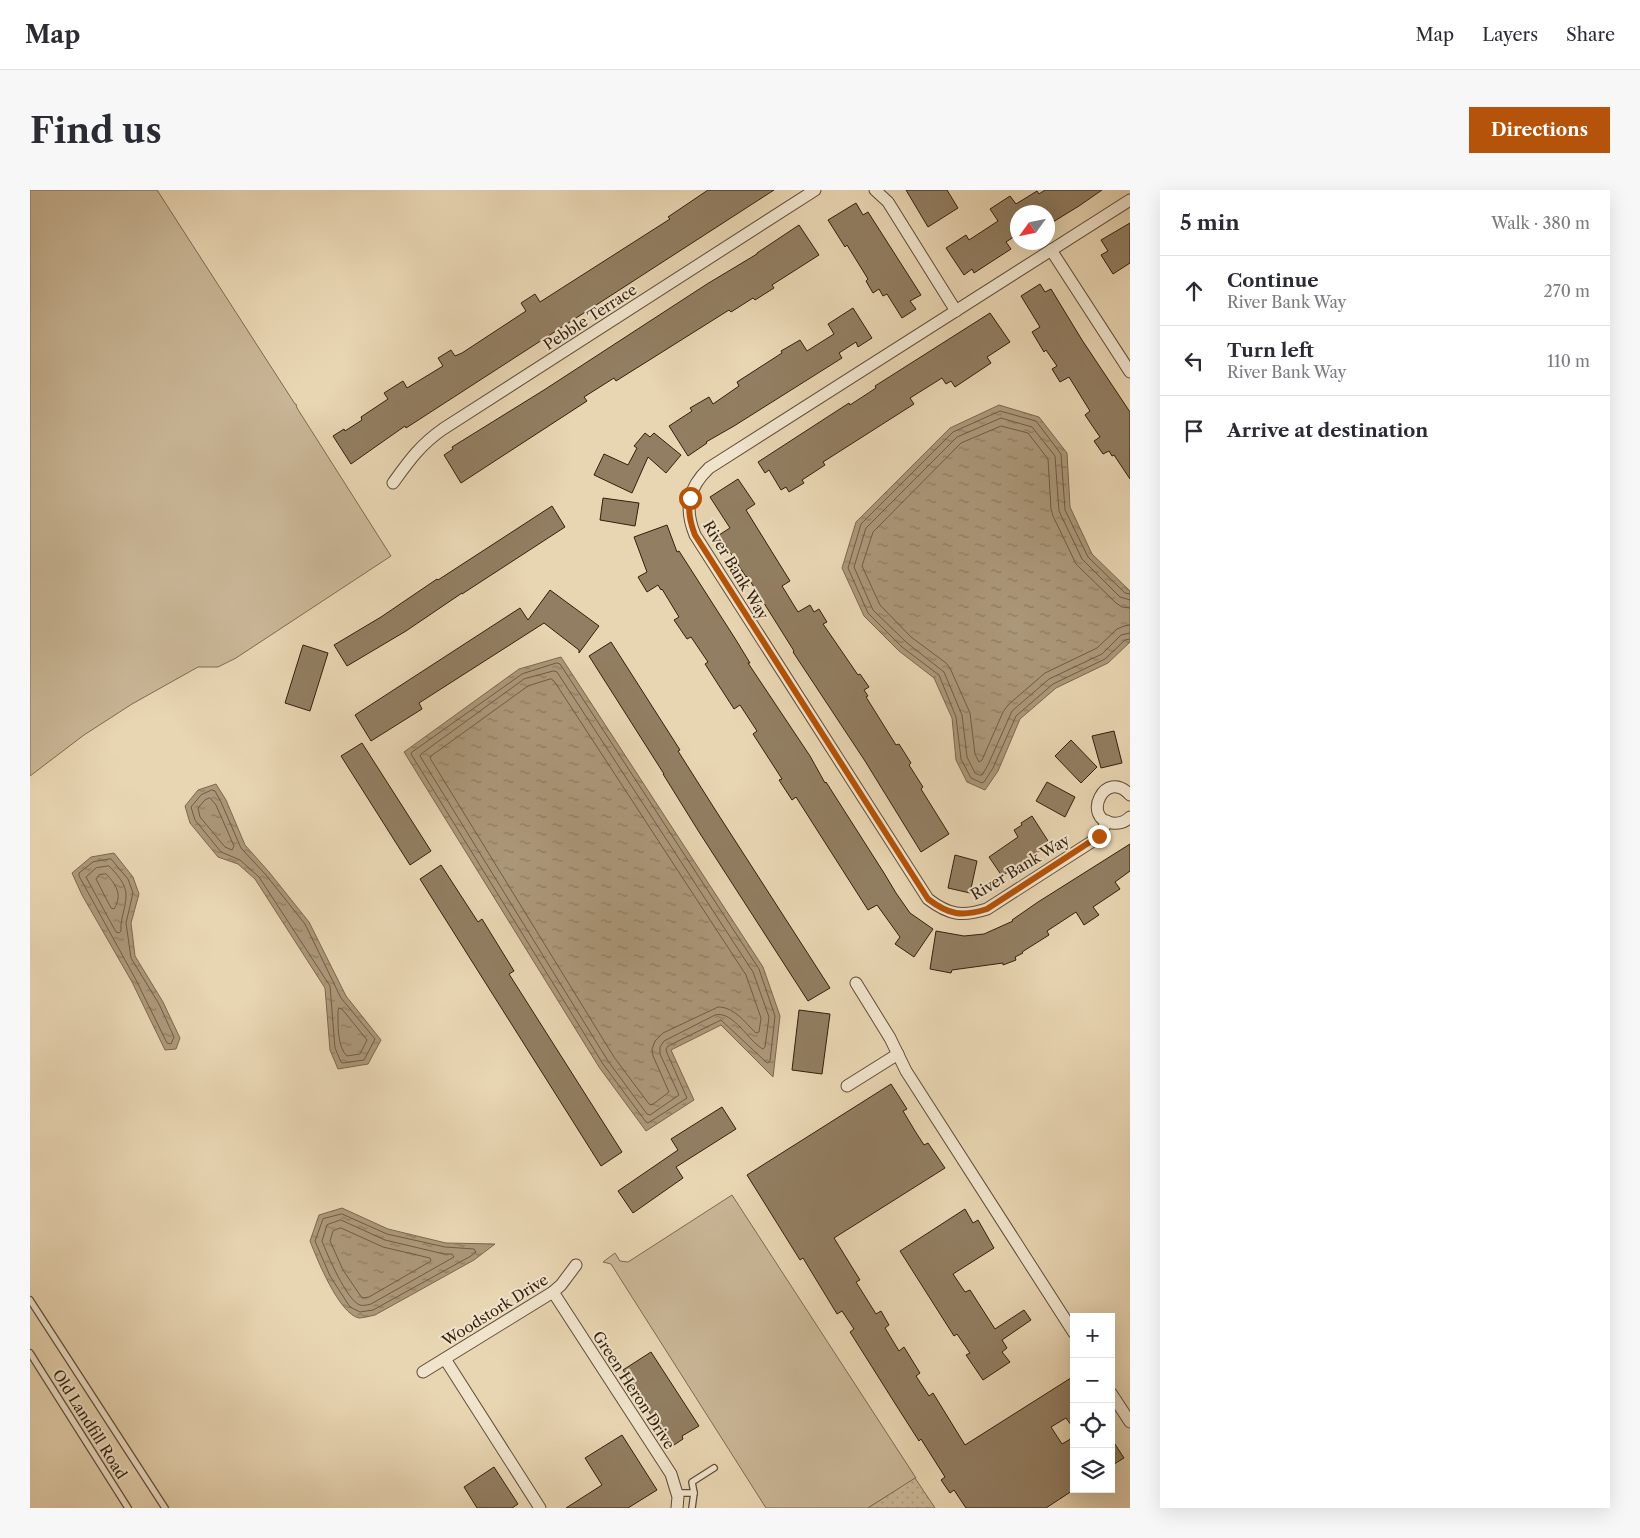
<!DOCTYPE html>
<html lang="en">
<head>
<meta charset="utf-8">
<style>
	body { margin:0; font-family:"Libre Caslon Text",serif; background:#f7f7f7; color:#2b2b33 }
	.controls { position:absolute; right:15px; bottom:15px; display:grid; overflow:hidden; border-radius:0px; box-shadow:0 5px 20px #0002 }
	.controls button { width:45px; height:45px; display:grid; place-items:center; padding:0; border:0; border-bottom:1px solid #e1e1e2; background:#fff; color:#2b2b33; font:25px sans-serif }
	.compass { position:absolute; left:980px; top:15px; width:45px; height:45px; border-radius:50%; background:#fff; box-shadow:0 5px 20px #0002; rotate:237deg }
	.stop { position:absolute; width:15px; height:15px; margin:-11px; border:4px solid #b45309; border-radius:50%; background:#fff }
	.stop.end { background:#b45309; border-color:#fff; box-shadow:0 1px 5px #0008 }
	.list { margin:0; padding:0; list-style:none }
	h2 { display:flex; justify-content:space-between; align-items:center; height:65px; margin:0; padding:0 20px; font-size:21px }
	h2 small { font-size:16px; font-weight:400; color:#7c7c81 }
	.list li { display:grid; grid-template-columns:32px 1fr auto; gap:15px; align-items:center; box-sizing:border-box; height:70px; padding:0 20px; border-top:1px solid #e1e1e2 }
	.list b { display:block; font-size:19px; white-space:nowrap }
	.list p { margin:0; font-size:16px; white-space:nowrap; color:#7c7c81 }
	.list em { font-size:16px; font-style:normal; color:#7c7c81 }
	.icon { flex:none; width:28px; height:28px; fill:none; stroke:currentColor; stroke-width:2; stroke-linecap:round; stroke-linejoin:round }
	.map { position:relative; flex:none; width:1100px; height:1318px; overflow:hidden; border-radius:0px }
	header { display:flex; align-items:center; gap:30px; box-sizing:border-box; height:70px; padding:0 25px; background:#fff; border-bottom:1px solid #e1e1e2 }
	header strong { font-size:24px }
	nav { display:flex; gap:28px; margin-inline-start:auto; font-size:18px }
	.intro { display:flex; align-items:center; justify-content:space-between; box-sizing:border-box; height:120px; padding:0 30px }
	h1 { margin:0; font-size:35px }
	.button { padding:12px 22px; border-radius:0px; background:#b45309; color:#fff; font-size:18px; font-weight:700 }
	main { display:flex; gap:30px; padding:0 30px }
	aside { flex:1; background:#fff; border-radius:0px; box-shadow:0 5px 20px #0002 }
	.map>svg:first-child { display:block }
	.grass { fill:#c9b696; stroke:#7e6a50 }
	.park { fill:url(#park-dots); stroke:#7e6a50 }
	.water { fill:url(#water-ripples); stroke:#7b674d }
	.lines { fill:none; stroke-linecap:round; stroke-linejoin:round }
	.shore { stroke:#705b42; stroke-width:1 }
	.building { fill:#927e62; stroke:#341f0b }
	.lane-casing { stroke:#614c35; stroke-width:8 }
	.street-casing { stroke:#614c35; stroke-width:13 }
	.lane { stroke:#f0e4cd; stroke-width:5.5 }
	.street { stroke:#f0e4cd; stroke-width:11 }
	.route { stroke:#b45309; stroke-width:6 }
	.labels { text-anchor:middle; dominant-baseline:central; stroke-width:4; stroke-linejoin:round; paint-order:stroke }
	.street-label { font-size:15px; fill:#341f0b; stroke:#f0e4cd }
</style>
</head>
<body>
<header>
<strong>Map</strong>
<nav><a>Map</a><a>Layers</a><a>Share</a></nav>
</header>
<div class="intro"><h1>Find us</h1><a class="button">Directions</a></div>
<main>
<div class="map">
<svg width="1100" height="1318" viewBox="0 0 1100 1318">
	<defs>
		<pattern id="park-dots" width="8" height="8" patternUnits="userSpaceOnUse" patternTransform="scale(1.25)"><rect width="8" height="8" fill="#c9b696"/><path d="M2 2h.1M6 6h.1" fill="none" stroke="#ad9c80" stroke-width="1.8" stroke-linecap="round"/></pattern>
		<pattern id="water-ripples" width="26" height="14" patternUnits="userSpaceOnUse" patternTransform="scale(1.25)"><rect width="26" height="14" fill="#ab9779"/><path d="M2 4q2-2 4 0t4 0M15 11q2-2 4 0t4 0" fill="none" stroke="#8c7b61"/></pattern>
	</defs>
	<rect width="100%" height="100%" fill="#e8d5b2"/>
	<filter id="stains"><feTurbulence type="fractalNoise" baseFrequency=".004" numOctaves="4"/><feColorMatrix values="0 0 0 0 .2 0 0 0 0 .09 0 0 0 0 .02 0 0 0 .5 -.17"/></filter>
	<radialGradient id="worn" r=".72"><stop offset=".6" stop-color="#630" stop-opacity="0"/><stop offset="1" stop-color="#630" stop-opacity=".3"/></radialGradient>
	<g class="grass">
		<path d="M0,0h127l138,214h1l1,4 94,148 -155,102 -18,9h-20l-66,37 -48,31 -54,41z"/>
		<path d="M702,1005l184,283 -48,30h-102l-155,-244 -8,-2 12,-9 5,8 8,1z"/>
	</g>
	<path class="park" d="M885,1288l20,30h-67z"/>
	<g class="water">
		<path d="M969,215l40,12 28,36 3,54 22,47 38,37v51l-22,21 -52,25 -36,31 -22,52 -13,19 -18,-8 -11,-22 -4,-42 -18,-40 -35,-27 -35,-35 -22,-48 14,-46 94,-94z"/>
		<path d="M531,467l202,310 17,49 -7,61 -52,-52 -50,25 23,50 -48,31 -47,-64 -195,-315 115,-83z"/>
		<path d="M186,594l10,16 19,45 24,27 40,50 37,74 35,44 -13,24 -30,5 -8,-19 -5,-62 -70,-109 -17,-15 -20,-7 -28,-34 -5,-17 13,-16z"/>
		<path d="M84,663l19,24 6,17 -8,29 4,33 28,46 17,36 -4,11 -11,1 -33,-68 -50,-87 -10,-22 19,-16z"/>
		<path d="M312,1018l46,21 58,14 49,1 -21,16 -99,55c-5,1 -12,3 -16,3 -20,-4 -42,-59 -49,-77l9,-26z"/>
	</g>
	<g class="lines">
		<g class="shore">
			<path d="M1100,404l-5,-1 -37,-36 -23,-47 -4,-56 -25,-33 -36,-10 -47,21 -92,92 -13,44 20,45 34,34 37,28 17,42 5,42 10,19 11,5 2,-1 9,-14 23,-52 37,-32 52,-25 20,-19 5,-1"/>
			<path d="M1100,410l-10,-3 -38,-38 -23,-48 -4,-55 -23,-29 -31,-9 -44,19 -91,91 -12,39 19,43 33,32 38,30 18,43 5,42 8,16 4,2h3l6,-10 24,-54 37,-32 53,-25 19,-19 9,-2"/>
			<path d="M1100,418l-8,-1 -6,-4 -40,-39 -23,-48 -2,-7 -3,-50 -20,-26 -27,-7 -40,17 -88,89 -11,34 18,39 31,32 35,26 4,5 20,45 5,41 4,8 3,-2 21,-48 5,-7 37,-32 52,-25 20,-19 7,-3 6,-1"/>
			<path d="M527,473l3,1 199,305 16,47 -5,45 -2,2 -2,-1 -45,-42 -53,26 -2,3 1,4 20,45 -39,25 -2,-1 -43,-58 -192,-310 1,-2 110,-78z"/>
			<path d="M524,481l3,1 196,300 16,45 -4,30 -2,2c-14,-7 -30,-39 -48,-34l-51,26 -4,6v7l19,41 -29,20 -3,-1 -39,-53 -188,-305 1,-2 103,-75z"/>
			<path d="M521,489l3,2 192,294 15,43 -2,14 -3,1c-11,-10 -21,-26 -38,-26l-55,26 -8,8 -3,8 1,7 16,36 -17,13 -3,-1 -35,-47 -184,-299 1,-2 97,-70z"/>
			<path d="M182,600l3,1 6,11 20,46 25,27 39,49 36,74 34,41 -11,21 -21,3 -2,-1 -6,-14 -5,-62 -71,-109 -19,-17 -19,-8 -26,-32 -4,-13 10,-12z"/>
			<path d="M180,608l6,7 18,41 -2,4 -7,-3 -25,-30 -2,-9 7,-8z"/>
			<path d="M81,669l17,20 5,14 -7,30 5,35 28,46 15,33 -3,7 -4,-1 -31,-63 -57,-104v-3l14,-11z"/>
			<path d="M79,676c7,7 18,19 17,30 0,12 -6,22 -5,35l-2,2 -3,-1 -30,-55 10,-9z"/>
			<path d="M76,684c10,10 17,21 8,35l-3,-1 -15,-29 3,-4z"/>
			<path d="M309,818l3,1 25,31 -7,14 -13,2c-10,-9 -9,-32 -9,-45z"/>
			<path d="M312,1024l45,20 58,13 29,2 2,3 -5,4 -98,54 -13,2 -10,-5 -20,-31 -15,-35 8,-22z"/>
			<path d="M311,1030l44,20 59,14h8l2,3 -83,47c-4,1 -8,2 -11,1 -13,-4 -33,-51 -38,-64l5,-16z"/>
			<path d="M311,1038l42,19 47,11 1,3 -62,36 -7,1 -19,-28 -13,-29 3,-10z"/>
		</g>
	</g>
	<g class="building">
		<path d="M678,0h66l-368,238 -1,-2 -54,38 -18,-28 11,-7 1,2 17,-11 -1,-3 27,-18 -4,-6 19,-12 4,7 36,-22 -5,-8 13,-8 4,6 7,-3 64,-42 -5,-8 14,-9 5,8 130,-83 -2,-2z"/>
		<path d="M876,0h41l11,18 -30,19z"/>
		<path d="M1015,0h57l-23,16 -31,19v-13h-30v22l-12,8 5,7 -37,24 -2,-4 -8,6 -18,-27 20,-13 3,5 29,-19 -8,-12 20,-13 6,8 21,-13 2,3z"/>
		<path d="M826,13l7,12 5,-3 53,83 -11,6 6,8 -14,9 -15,-24 -4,2 -4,-7 -6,4 -7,-12 2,-2 -21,-34 -2,2 -17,-27z"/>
		<path d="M1100,33v40l-17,11 -12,-19 7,-4 -7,-11z"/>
		<path d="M769,35l20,30 -47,30 2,3 -19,12 -2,-2 -22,14 -2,-2 -113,71 -2,-3 -30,19 3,4 -126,82 -17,-28 9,-6 -1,-2 92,-57 163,-106 50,-30v-1z"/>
		<path d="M1010,94l5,8 6,-3 31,51 48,72v67l-16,-24 -2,1 -3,-5 -6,3 -9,-13 6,-4 -15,-22 5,-4 -21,-34 -9,5 -8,-13 5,-3 -11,-16 -2,2 -12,-20 8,-5 -19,-31z"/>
		<path d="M823,118l19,30 -14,9 -2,-5 -17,11 3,5 -108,68 -28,16 1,1 -19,13 -19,-30 23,-15 -2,-3 19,-11 4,7 26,-18 -2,-4 45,-29 -1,-2 19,-11 7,11 27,-17 -6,-10z"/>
		<path d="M960,123l20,29 -23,15 4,6 -36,24 -4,-6 -5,3 -4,-6 -32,20 4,6 -91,58 2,3 -23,15 2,3 -15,9 -3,-5 -5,3 -12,-20 -4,3 -7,-11 91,-59 1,2 26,-17 -1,-2z"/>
		<path d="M615,243l5,4 4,-4 27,22 -15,18 -18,-16 -16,36 -38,-18 10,-21 24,11 9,-17 -3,-2z"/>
		<path d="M708,289l17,25 -9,6 44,71 -8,5 16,26 12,-7 4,7 5,-3 8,13 -4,2 35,51 2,-1 9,13 -5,3 4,6 -2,1 30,48 3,-1 12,19 -2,2 14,22 -2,2 28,45 -28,18 -56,-91 -72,-109 1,-1 -47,-75 -1,1 -27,-42 11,-7 -20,-31z"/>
		<path d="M573,308l36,5 -4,23 -35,-6z"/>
		<path d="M522,316l13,21 -103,67v-1l-56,38 -59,35 -13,-21 47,-28 56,-38 1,1z"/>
		<path d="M637,335l10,27 2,-1 57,89 14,23h-2l62,93 15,27 1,-1 58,91 12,20 14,20 23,16 -19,28 -19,-13 5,-7 -23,-32 -9,5 -72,-113 -4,3 -13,-20 3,-1 -29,-45 4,-3 -17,-26 -6,4 -29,-45 3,-2 -17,-25 -4,2 -13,-19 5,-3 -17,-28 -1,1 -3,-5 -11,7 -9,-15 9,-5 -13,-35z"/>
		<path d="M520,400l49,36 -20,27v-3l-35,-27 -125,80 3,6 -51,32 -16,-26 165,-107 8,12z"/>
		<path d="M581,452l69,108 -2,1 38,60 114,177 -22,13 -109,-169 -36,-58h1l-75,-118z"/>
		<path d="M273,455l25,8 -18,58 -25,-8z"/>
		<path d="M1084,541l8,32 -21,5 -9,-32z"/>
		<path d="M1041,550l26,27 -16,16 -26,-27z"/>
		<path d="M332,553l69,108 -21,14 -69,-109z"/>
		<path d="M1017,592l28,15 -10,20 -29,-16z"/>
		<path d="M1002,626l18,28 -48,32 -13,-19 29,-20 -4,-7 8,-5 -1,-2z"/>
		<path d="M1100,654v27l-15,11 5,7 -27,18 6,8 -15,10 -8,-13 -29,19 2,4 -27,17 1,1 -8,4 1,3 -13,5v-2l-51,7 -1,3 -21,-4 6,-38 28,5 20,-2 29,-13 -1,-1 26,-18z"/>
		<path d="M925,665l22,6 -7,32 -22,-5z"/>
		<path d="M411,675l37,57 4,-3 32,52 -5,3 113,178 -21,14 -181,-287z"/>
		<path d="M769,820l31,4 -8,60 -30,-4z"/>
		<path d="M861,894l16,25 -4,2 12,20 9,14 4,-2 17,25 -111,70 26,42 -4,2 20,32 5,-3 8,14 -4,3 14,23 5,-4 16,26 -4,3 13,20 4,-3 32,52 109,-69v53l-8,-11 -15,9 11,17 12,-7v52h1l-29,19h-80l-12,-18 -4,3 -9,-13 4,-3 -24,-38 -2,2 -23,-36 -46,-73 4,-3 -12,-18 -5,3 -34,-56 -3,2 -53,-85z"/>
		<path d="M692,917l14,22 -60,38 7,11 -50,35 -15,-22 60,-41 -7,-11z"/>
		<path d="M935,1019l8,14 5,-3 16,28 -41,26 12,18 5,-2 25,39 29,-19 7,10 -29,20 5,8 -5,4 8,10 -27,18 -17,-25 4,-2 -13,-19 -3,2 -54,-85z"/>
		<path d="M621,1162l48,74 -17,10 1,3 -12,8 -48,-77z"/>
		<path d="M592,1245l35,55 -29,18h-62l36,-23 -17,-27z"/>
		<path d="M1081,1248l13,20 -13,8z"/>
		<path d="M464,1277l24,37 -6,4h-35l-13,-21z"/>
	</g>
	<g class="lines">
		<g class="lane-casing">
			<g id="lane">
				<path d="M0,1110l135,208"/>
				<path d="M0,1163l98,155"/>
				<path d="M647,1303h17"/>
				<path d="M662,1318l2,-15 -2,-11 22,-14"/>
			</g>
		</g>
		<g class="street-casing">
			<g id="street">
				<path d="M845,0l13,12 68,109"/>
				<path d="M1021,60l79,122"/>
				<path d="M363,293c16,-22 27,-38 50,-54l372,-239"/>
				<path d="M1100,605c-25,-28 -49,24 -18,28 8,1 13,-1 18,-6"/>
				<path d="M1077,631l-8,16 -112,72c-25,8 -38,6 -59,-10l-233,-364c-11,-27 -7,-47 14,-67l421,-268"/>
				<path d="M826,793l34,55 16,33 168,262"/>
				<path d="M817,896l51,-32"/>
				<path d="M523,1102l118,182 7,23 -1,11"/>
				<path d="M415,1169l95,149"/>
				<path d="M393,1182l130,-80 8,-7 15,-20"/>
				<path d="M1081,1203l19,29"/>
			</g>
		</g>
		<use href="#lane" class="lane"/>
		<use href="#street" class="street"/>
	</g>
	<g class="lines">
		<path class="route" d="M660,308c-2,14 0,24 5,37l233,364c21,16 34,18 59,10l112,-73"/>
	</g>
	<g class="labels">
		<g class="street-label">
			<text transform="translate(560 127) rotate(-33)">Pebble Terrace</text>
			<text transform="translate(706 380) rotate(59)">River Bank Way</text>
			<text transform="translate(990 677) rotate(-31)">River Bank Way</text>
			<text transform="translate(465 1120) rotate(-32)">Woodstork Drive</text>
			<text transform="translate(604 1200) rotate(57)">Green Heron Drive</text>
			<text transform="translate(60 1234) rotate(58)">Old Landfill Road</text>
		</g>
	</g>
	<rect width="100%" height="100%" filter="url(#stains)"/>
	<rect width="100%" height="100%" fill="url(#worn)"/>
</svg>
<div class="controls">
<button>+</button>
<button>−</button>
<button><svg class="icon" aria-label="locate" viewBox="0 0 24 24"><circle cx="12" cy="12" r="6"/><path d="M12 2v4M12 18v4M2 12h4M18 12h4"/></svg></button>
<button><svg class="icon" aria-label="layers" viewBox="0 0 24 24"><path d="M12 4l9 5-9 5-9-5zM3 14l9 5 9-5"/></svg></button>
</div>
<svg class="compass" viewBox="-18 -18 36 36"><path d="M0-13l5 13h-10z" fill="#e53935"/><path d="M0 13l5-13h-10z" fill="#7c7c81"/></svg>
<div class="stop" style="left:660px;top:308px"></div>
<div class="stop end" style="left:1069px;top:646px"></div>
</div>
<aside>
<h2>5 min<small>Walk · 380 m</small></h2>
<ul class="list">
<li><svg class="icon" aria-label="ahead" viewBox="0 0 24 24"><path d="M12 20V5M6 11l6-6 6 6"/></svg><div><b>Continue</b><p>River Bank Way</p></div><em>270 m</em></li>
<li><svg class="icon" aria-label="left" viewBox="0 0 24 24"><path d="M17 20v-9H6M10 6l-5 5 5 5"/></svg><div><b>Turn left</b><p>River Bank Way</p></div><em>110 m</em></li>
<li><svg class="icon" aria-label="arrive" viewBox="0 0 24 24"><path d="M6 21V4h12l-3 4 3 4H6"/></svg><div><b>Arrive at destination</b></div></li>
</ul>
</aside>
</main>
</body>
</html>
